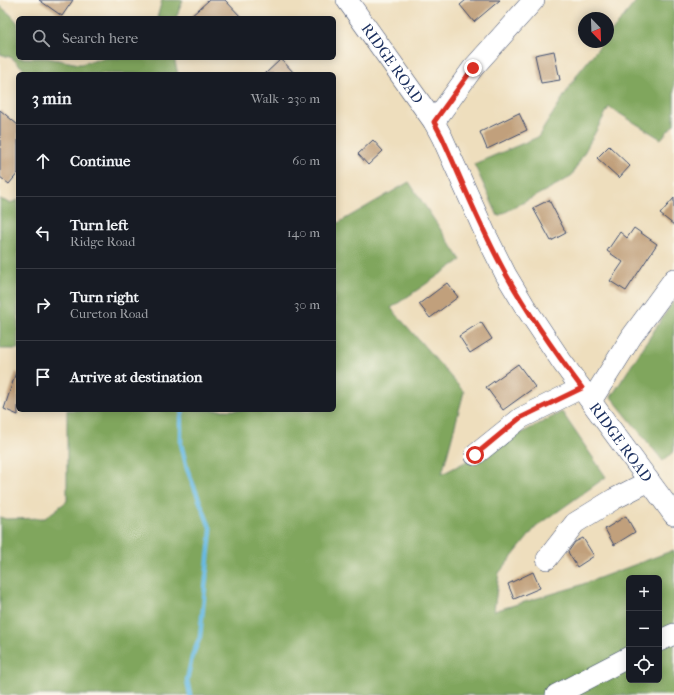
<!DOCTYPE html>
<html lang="en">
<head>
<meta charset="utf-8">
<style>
	body { margin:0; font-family:"IM FELL French Canon",serif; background:#20242c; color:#f1f3f6 }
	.controls { position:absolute; right:12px; bottom:12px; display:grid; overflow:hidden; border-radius:6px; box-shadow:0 2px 10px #0003 }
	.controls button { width:36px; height:36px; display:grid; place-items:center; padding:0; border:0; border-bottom:1px solid #363941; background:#171b24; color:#f1f3f6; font:20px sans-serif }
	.compass { position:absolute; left:578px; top:12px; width:36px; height:36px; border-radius:50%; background:#171b24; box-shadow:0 2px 10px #0003; rotate:157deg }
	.stop { position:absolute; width:12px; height:12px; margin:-9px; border:3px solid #d93025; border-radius:50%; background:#fff }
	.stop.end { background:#d93025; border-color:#fff; box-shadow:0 1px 4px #0008 }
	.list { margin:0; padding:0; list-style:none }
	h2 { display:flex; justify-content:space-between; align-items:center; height:52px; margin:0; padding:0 16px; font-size:17px }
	h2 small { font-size:13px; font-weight:400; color:#9ea1a6 }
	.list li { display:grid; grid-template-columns:26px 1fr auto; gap:12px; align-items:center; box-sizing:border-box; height:72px; padding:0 16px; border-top:1px solid #363941 }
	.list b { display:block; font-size:15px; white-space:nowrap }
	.list p { margin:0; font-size:13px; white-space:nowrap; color:#9ea1a6 }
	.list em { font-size:13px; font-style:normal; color:#9ea1a6 }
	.icon { flex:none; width:22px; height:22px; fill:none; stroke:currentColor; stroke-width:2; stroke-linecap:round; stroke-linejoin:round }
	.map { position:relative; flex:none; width:674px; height:695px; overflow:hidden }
	.search { position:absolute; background:#171b24; box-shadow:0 2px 10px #0003; left:16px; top:16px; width:320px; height:44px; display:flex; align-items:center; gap:10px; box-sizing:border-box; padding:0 14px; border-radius:6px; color:#9ea1a6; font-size:15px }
	.panel { position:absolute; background:#171b24; box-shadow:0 2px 10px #0003; left:16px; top:72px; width:320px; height:340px; border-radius:6px }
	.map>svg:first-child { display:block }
	.forest { fill:#80a65d; stroke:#4e6a5e; fill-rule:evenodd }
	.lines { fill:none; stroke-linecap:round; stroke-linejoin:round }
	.stream { stroke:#68bae3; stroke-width:4.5 }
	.building { fill:#c1a07c }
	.minor-casing { stroke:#3b496c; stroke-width:22 }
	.minor { stroke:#fff; stroke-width:21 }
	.route { stroke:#d93025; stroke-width:5 }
	.labels { text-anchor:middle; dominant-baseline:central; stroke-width:3; stroke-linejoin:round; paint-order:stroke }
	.street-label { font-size:15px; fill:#1b2f5e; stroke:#fbf7ec }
</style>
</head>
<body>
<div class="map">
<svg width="674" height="695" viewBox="0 0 674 695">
	<rect width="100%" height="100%" fill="#fbf7ec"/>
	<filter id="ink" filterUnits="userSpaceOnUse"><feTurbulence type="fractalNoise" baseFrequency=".025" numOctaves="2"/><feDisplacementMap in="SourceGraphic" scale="8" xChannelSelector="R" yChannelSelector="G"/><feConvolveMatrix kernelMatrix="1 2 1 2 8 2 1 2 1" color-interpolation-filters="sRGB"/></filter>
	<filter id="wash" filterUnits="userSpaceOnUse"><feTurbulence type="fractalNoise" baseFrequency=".012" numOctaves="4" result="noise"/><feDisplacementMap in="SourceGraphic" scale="16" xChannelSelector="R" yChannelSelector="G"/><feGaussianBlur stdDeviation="0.9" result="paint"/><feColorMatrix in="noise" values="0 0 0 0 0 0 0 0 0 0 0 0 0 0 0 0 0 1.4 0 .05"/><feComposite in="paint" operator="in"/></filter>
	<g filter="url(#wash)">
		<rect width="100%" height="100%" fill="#eedebd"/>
		<g class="forest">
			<path d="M162,0h21l-7,18h-19z"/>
			<path d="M637,0h37v124l-13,15 -52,-32 -38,70 -73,39 -24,-52 64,-27 41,-65 24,-30h5v-6z"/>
			<path d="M0,6l11,9 7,8v35h29l33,6 25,-6h69l4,16h-149l-17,-16 -12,-4z"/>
			<path d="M409,182l52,78 -70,48 73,84 -22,82 120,-62 44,65 -70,50 -37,46 -5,38 81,-24 99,-37v145h-674v-178l6,2 39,-1 22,-17v-91h267v-188l4,1zM629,578h30v102h-30z"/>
			<path d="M0,199l10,4 8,-3v149h-18z"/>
			<path d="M674,300v151l-11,10 -52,-64z"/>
		</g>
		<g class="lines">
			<path class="stream" d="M183,410l-2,8v26l6,25 24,61 -11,107 -8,20 -5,23 3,15"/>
		</g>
		<g id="blocks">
			<g class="building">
				<path d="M39,0h34l-11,16z"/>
				<path d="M209,0h16l17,18h-53z"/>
				<path d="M466,0h34l-26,22 -14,-17z"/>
				<path d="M554,51l6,29 -19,3 -6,-28z"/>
				<path d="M281,59l14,15h-30z"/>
				<path d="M0,110l18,15v48l-9,11 -9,-7z"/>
				<path d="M519,113l8,17 -40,19 -7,-17z"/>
				<path d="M373,140l10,11 -15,14 -10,-11z"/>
				<path d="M609,146l21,20 -11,12 -22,-20z"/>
				<path d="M674,198v27l-14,-11z"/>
				<path d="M549,200l17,33 -15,8 -18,-33z"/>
				<path d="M634,228l23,16 -31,47 -16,-10 13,-19 -16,-11 13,-19 7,6z"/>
				<path d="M447,283l11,14 -28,21 -11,-14z"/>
				<path d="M481,322l11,17 -22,14 -11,-17z"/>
				<path d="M518,364l17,23 -32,23 -17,-23z"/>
				<path d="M16,372l2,1v42l-14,-6z"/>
				<path d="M626,516l9,16 -21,13 -9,-16z"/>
				<path d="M583,538l11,18 -17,11 -9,-15 7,-10z"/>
				<path d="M533,572l7,16 -26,11 -6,-15z"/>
			</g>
		</g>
	</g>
	<g filter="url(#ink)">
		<use href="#blocks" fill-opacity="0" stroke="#3b496c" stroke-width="1"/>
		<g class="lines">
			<g class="minor-casing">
				<g id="minor">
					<path id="s1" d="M347,0l87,122 8,15 44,98 20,40 18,30 38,57 112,153"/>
					<path d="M434,122l39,-54 61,-68"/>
					<path d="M591,401l41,-65 42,-57"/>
					<path d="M475,455l46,-37 60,-30"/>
					<path d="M547,559l28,-36 39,-24 35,-18"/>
					<path d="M659,641l15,-7"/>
					<path d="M556,695l73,-38"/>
				</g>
			</g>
			<use href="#minor" class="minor"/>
		</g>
	</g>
	<g class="lines" filter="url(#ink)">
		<path class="route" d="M473,68l-39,54 8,15c21,46 40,95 65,139 22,39 48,76 75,112l-62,30 -45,37"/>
	</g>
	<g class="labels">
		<g class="street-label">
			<text stroke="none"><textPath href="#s1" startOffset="78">RIDGE ROAD</textPath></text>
			<text stroke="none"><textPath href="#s1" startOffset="522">RIDGE ROAD</textPath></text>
		</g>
	</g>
</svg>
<div class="controls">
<button>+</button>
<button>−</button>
<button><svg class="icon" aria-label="locate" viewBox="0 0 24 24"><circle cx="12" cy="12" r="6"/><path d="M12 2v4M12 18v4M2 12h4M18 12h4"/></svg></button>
</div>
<svg class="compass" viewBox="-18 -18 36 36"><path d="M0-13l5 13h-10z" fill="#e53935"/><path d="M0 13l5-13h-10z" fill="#9ea1a6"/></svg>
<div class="stop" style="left:475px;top:455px"></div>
<div class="stop end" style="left:473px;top:68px"></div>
<div class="search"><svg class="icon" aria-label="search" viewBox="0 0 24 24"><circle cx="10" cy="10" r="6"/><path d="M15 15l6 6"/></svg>Search here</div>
<section class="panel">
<h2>3 min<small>Walk · 230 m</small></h2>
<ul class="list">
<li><svg class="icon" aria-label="ahead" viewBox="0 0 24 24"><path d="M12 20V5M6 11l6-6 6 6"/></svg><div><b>Continue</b></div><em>60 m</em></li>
<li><svg class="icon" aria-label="left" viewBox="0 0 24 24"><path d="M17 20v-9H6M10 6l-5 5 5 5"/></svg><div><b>Turn left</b><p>Ridge Road</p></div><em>140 m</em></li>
<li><svg class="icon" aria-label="right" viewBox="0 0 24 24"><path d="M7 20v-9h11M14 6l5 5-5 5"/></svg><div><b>Turn right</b><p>Cureton Road</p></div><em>30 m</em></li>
<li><svg class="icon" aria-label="arrive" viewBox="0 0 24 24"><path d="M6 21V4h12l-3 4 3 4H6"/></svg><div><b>Arrive at destination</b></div></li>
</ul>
</section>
</div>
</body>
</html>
